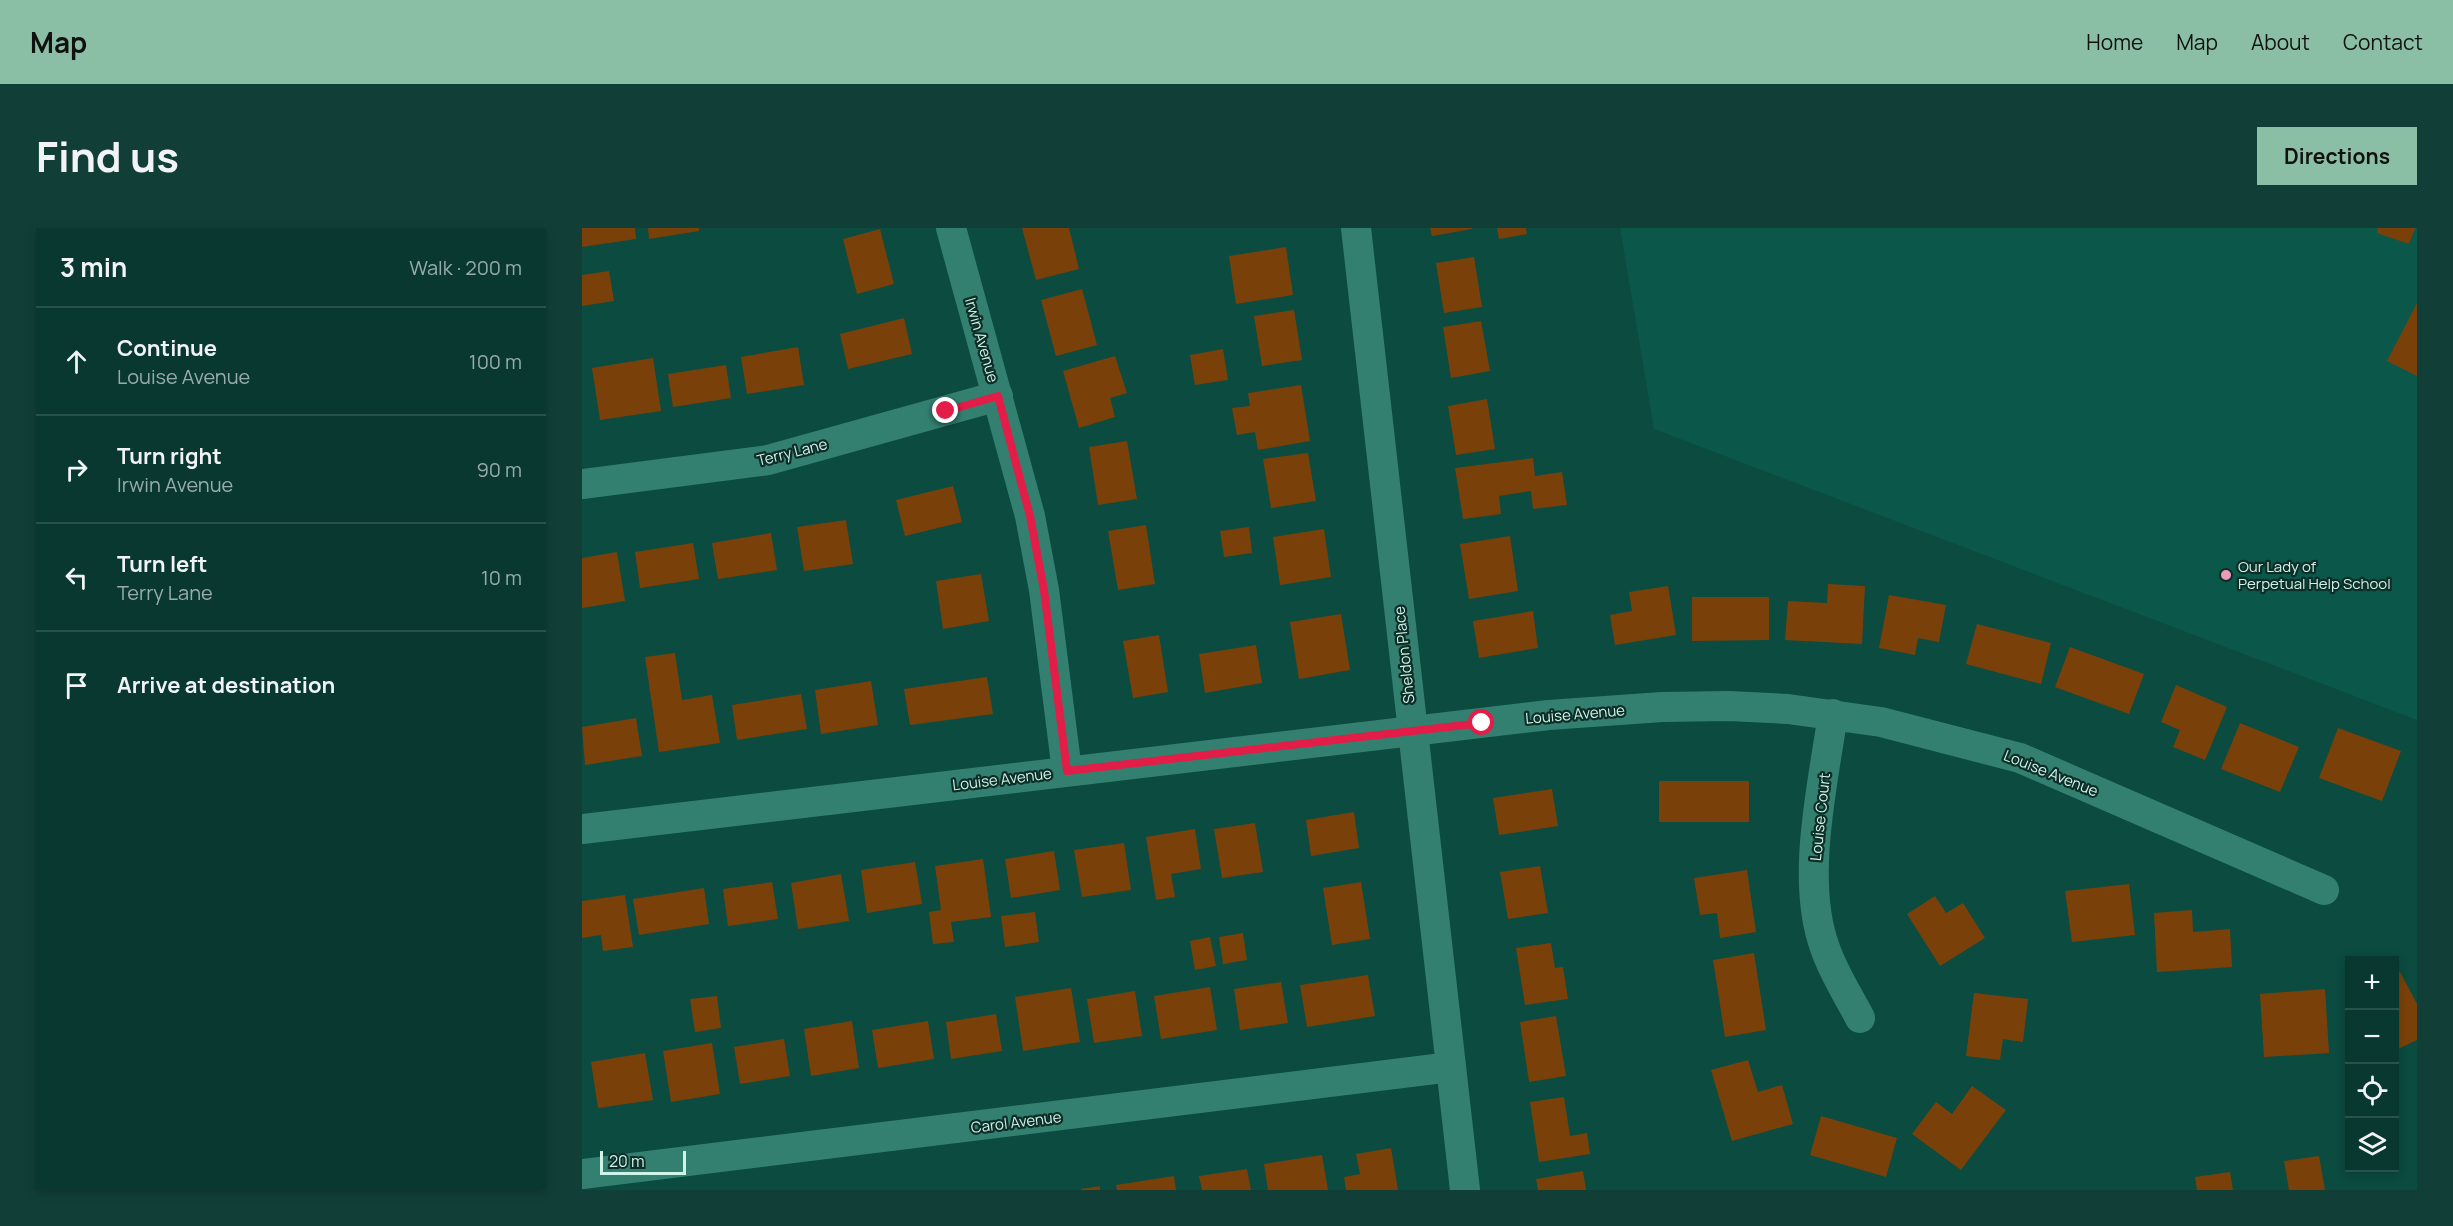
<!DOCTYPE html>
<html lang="en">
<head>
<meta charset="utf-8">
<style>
	body { margin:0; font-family:Manrope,sans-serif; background:#113f38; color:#f1f3f6 }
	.controls { position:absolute; right:18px; bottom:18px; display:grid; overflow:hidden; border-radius:0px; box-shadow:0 3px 9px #0003 }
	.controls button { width:54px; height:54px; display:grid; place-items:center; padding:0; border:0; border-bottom:2px solid #29524c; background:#083830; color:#f1f3f6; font:30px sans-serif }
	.scale { position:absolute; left:18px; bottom:15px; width:86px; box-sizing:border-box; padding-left:6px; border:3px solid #cef3e9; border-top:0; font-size:16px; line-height:21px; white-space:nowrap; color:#cef3e9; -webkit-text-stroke:4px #0d2d27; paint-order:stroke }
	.stop { position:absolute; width:18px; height:18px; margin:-14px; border:4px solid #e11d48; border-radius:50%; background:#fff }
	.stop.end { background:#e11d48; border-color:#fff; box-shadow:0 2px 6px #0008 }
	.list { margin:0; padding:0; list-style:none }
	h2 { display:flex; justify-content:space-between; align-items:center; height:78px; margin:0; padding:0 24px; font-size:26px }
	h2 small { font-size:20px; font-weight:400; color:#98acab }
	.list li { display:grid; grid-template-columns:39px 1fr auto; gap:18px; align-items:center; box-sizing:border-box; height:108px; padding:0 24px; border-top:2px solid #29524c }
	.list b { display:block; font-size:22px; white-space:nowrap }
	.list p { margin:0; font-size:20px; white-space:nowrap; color:#98acab }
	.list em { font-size:20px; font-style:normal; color:#98acab }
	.icon { flex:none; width:33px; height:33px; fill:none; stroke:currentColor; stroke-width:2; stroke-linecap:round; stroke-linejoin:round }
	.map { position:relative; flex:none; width:1835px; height:962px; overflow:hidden; border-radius:0px }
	header { display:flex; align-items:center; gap:36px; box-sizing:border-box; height:84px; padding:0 30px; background:#8abfa5; color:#111 }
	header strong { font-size:28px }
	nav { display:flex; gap:33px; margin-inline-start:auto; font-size:21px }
	.intro { display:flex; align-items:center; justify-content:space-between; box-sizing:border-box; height:144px; padding:0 36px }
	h1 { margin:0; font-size:42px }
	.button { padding:15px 27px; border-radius:0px; background:#8abfa5; color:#111; font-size:21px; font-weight:700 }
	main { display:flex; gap:36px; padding:0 36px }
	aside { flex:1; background:#083830; border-radius:0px; box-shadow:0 3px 9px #0003 }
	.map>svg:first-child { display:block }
	.built { fill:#0b574a }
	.building { fill:#794109 }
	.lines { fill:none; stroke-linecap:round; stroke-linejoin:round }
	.street { stroke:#338071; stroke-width:30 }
	.route { stroke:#e11d48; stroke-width:8 }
	.poi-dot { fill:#ef9ab7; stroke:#0d2d27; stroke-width:2 }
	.labels { text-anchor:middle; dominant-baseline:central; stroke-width:4.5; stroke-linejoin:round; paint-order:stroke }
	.street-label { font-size:15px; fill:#cef3e9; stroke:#0d2d27 }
	.poi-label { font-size:15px; fill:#cef3e9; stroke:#0d2d27; text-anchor:start }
</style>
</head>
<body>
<header>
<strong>Map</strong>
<nav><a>Home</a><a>Map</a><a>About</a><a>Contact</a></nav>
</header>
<div class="intro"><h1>Find us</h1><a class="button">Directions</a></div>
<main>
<aside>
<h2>3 min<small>Walk · 200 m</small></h2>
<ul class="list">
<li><svg class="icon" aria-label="ahead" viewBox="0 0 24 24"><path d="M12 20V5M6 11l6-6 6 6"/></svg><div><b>Continue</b><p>Louise Avenue</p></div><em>100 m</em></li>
<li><svg class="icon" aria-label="right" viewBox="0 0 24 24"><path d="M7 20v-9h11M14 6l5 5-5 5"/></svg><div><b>Turn right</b><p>Irwin Avenue</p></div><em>90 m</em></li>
<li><svg class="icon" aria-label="left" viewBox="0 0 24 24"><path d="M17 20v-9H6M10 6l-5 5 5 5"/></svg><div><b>Turn left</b><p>Terry Lane</p></div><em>10 m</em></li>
<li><svg class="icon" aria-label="arrive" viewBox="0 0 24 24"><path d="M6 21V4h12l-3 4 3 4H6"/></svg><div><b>Arrive at destination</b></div></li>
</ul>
</aside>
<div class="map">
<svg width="1835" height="962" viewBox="0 0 1835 962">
	<rect width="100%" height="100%" fill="#0b4b40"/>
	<path class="built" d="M1038,0h797v492l-763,-291z"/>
	<g class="building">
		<path d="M0,0h53l1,11 -54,8z"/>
		<path d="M66,0h51v3l-50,8z"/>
		<path d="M440,0h47l10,41 -43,11z"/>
		<path d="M848,0h42v1l-40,7z"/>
		<path d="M915,0h29l1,6 -28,5z"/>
		<path d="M1796,0h37l-6,16 -32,-11z"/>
		<path d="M298,1l14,55 -37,10 -14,-55z"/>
		<path d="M704,19l7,48 -57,9 -7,-48z"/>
		<path d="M892,29l8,50 -38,6 -8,-50z"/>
		<path d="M27,43l5,30 -32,5v-31z"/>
		<path d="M500,61l15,56 -41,11 -15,-56z"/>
		<path d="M1835,75v73l-30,-15z"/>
		<path d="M712,82l8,50 -40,6 -8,-50z"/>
		<path d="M322,90l8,36 -64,15 -8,-35z"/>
		<path d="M899,93l9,50 -39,7 -8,-51z"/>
		<path d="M216,119l6,38 -57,9 -6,-37z"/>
		<path d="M641,121l5,31 -33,5 -5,-30z"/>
		<path d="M533,128l12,37 -17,5 5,19 -36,11 -16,-57z"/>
		<path d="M71,130l8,53 -61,9 -8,-52z"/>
		<path d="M144,137l5,33 -58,9 -5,-33z"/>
		<path d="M719,157l9,56 -52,9 -3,-18 -18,3 -5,-27 18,-2 -2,-13z"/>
		<path d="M905,171l8,50 -39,6 -8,-49z"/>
		<path d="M545,213l10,58 -39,6 -9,-58z"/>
		<path d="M726,225l8,48 -45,7 -8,-49z"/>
		<path d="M951,230l2,18 27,-4 5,33 -34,4 -2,-18 -32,5 2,18 -38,5 -8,-51z"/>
		<path d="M371,258l9,36 -57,14 -9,-36z"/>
		<path d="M264,292l7,44 -49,7 -7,-44z"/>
		<path d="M564,297l9,59 -37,6 -10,-59z"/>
		<path d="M667,299l3,26 -28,4 -4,-26z"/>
		<path d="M742,301l7,48 -51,8 -7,-48z"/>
		<path d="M189,305l6,37 -59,9 -6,-36z"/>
		<path d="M928,308l8,55 -49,8 -9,-55z"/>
		<path d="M111,315l6,36 -59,9 -5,-36z"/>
		<path d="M35,324l8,49 -43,7v-50z"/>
		<path d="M399,346l8,47 -46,8 -7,-48z"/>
		<path d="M1246,356l37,2 -3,58 -77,-4 3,-39 39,2z"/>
		<path d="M1086,358l8,49 -61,10 -5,-30 22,-4 -3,-19z"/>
		<path d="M1307,367l57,10 -7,37 -21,-4 -3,17 -36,-7z"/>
		<path d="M1110,369h77v43l-77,1z"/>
		<path d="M951,383l5,37 -59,10 -6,-37z"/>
		<path d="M759,386l9,56 -51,9 -9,-57z"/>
		<path d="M1395,396l74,19 -10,41 -75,-20z"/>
		<path d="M577,407l9,57 -35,6 -10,-57z"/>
		<path d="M674,417l6,38 -57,10 -6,-39z"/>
		<path d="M1488,419l74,27 -15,40 -74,-27z"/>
		<path d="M93,425l7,47 30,-5 8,48 -61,9 -14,-95z"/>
		<path d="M405,449l6,37 -83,11 -6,-36z"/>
		<path d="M289,453l7,44 -57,9 -6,-44z"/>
		<path d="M1594,457l51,22 -22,53 -32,-13 7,-17 -19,-8z"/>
		<path d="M219,466l6,35 -70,11 -5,-35z"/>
		<path d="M54,490l6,38 -57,9 -3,-38z"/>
		<path d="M1658,495l59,24 -19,45 -59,-23z"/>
		<path d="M1756,500l63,23 -19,50 -63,-23z"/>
		<rect x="1077" y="553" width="90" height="41"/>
		<path d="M970,561l6,37 -59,9 -6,-37z"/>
		<path d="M772,584l5,36 -48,8 -5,-36z"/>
		<path d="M673,595l8,49 -41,6 -8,-49z"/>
		<path d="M613,601l6,40 -30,5 4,23 -19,3 -10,-63z"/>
		<path d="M542,615l7,47 -49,7 -8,-47z"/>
		<path d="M472,623l6,39 -49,8 -6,-39z"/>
		<path d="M401,631l8,58 -40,5 3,20 -21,2 -4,-32 12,-2 -6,-44z"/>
		<path d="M333,634l7,42 -55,9 -6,-43z"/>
		<path d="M958,638l8,47 -40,6 -8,-47z"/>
		<path d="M1165,642l9,62 -36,6 -3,-25 -17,2 -6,-37z"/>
		<path d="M259,646l8,47 -51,8 -7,-46z"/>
		<path d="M190,654l6,37 -50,7 -5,-37z"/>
		<path d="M779,654l9,57 -38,6 -9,-57z"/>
		<path d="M1547,656l6,51 -63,7 -7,-51z"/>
		<path d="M122,660l5,36 -70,11 -6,-36z"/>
		<path d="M43,667l8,52 -30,4 -2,-16 -19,3v-37z"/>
		<path d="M1353,668l11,17 17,-10 22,35 -45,28 -33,-52z"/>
		<path d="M1610,682l1,22 37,-3 2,38 -75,5 -3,-59z"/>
		<path d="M453,684l4,30 -34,5 -4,-31z"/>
		<path d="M661,705l4,27 -24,4 -4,-27z"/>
		<path d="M628,709l6,29 -21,4 -5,-29z"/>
		<path d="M969,715l4,25 8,-1 5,32 -43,6 -9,-57z"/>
		<path d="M1172,725l12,77 -41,7 -12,-77z"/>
		<path d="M1818,744l17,32v36l-23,11v-76z"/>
		<path d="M786,747l7,41 -68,11 -7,-42z"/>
		<path d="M699,754l7,41 -48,7 -6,-41z"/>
		<path d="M628,759l7,43 -56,9 -7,-43z"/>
		<path d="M489,760l9,54 -57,9 -8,-54z"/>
		<path d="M1743,761l4,64 -65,4 -4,-63z"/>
		<path d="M553,763l7,45 -48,7 -7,-44z"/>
		<path d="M1392,765l54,6 -5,43 -20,-3 -3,21 -34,-4z"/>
		<path d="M135,768l4,32 -26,4 -5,-33z"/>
		<path d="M414,786l6,37 -51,8 -5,-37z"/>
		<path d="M974,788l10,60 -37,6 -9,-60z"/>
		<path d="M270,793l7,47 -48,8 -7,-47z"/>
		<path d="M346,793l6,38 -56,9 -6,-38z"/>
		<path d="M202,811l6,37 -50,8 -6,-37z"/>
		<path d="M130,815l8,51 -49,8 -8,-51z"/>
		<path d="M63,825l8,47 -55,8 -7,-46z"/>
		<path d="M1166,832l10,32 24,-7 11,39 -61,17 -21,-71z"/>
		<path d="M1390,858l34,24 -45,60 -49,-36 24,-32 16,12z"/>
		<path d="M982,869l6,39 17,-3 3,21 -51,8 -9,-60z"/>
		<path d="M1239,888l76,22 -11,39 -76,-22z"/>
		<path d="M809,920l7,42h-52l-2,-13 16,-3 -4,-20z"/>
		<path d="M740,927l6,35h-60l-4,-26z"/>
		<path d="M1737,928l6,34h-36l-5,-29z"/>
		<path d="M665,941l4,21h-49l-3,-14z"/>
		<path d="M1001,943l3,19h-48l-2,-11z"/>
		<path d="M1648,944l3,18h-36l-2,-13z"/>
		<path d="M592,948l2,14h-59l-1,-5z"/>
		<path d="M518,958v4h-19v-1z"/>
	</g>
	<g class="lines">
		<g class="street">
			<path d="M369,0l79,288 14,74 23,181"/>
			<path d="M774,0l109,962"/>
			<path d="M0,256l186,-24 230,-64"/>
			<path d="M1251,486c-10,70 -33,166 -8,234 8,24 23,47 35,70"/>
			<path d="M0,601l967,-114 113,-8 67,-1 59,3 93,13 139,36 304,132"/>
			<path d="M0,946l869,-107"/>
		</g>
	</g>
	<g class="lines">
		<path class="route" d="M364,183l52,-15 32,120 14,74 23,181 415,-48"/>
	</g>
	<circle class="poi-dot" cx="1644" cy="347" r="6"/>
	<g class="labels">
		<g class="street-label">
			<text transform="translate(400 112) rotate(74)">Irwin Avenue</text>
			<text transform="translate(210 224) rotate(-14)">Terry Lane</text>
			<text transform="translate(822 427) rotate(-96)">Sheldon Place</text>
			<text transform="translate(993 486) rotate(-5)">Louise Avenue</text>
			<text transform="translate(1469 545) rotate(22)">Louise Avenue</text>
			<text transform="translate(420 551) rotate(-7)">Louise Avenue</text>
			<text transform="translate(1238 589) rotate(-84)">Louise Court</text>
			<text transform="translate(434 894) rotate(-7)">Carol Avenue</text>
		</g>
		<g class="poi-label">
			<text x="1656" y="338">Our Lady of<tspan x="1656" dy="17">Perpetual Help School</tspan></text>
		</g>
	</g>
</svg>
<div class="controls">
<button>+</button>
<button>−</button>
<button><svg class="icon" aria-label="locate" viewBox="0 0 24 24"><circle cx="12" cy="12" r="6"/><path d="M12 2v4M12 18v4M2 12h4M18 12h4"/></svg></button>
<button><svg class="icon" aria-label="layers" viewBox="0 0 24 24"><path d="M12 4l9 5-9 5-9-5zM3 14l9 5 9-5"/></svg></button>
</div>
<div class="scale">20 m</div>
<div class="stop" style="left:900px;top:495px"></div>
<div class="stop end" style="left:364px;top:183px"></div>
</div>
</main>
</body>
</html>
